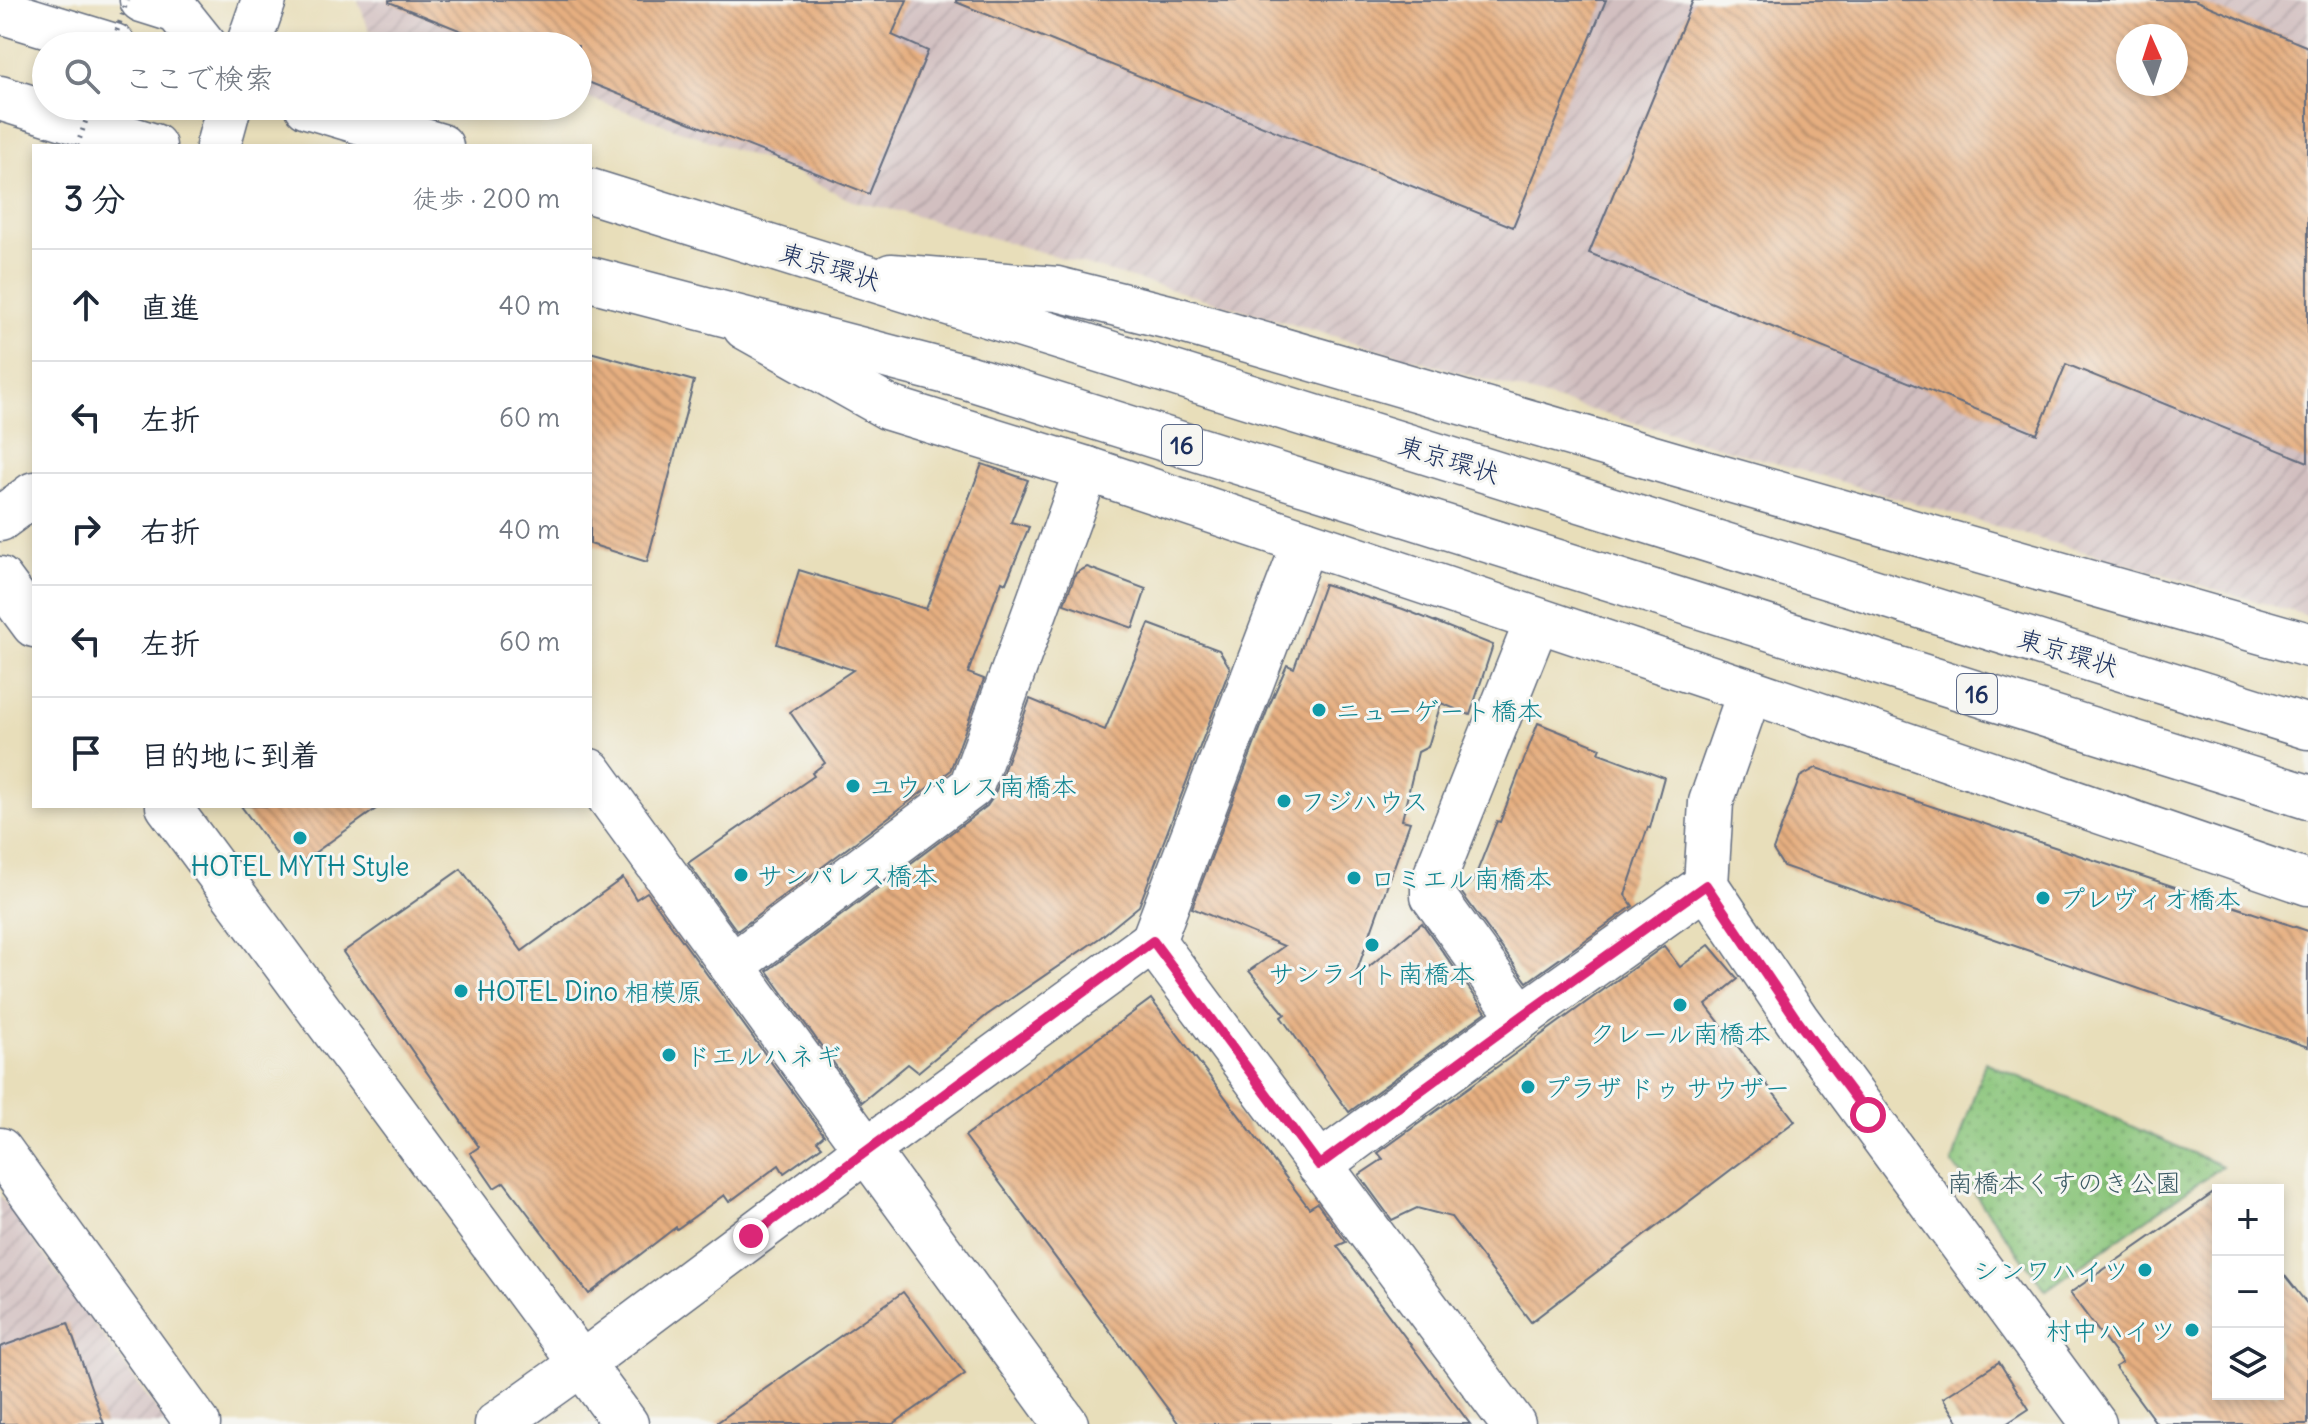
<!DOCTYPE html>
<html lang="ja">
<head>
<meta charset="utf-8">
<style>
	body { margin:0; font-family:Delius,"Klee One",sans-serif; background:#f2f2f3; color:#1f2937 }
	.controls { position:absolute; right:24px; bottom:24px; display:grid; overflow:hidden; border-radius:0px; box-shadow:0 4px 12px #0003 }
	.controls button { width:72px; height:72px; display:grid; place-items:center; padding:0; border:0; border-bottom:2px solid #e0e1e3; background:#fff; color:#1f2937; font:40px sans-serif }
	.compass { position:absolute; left:2116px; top:24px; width:72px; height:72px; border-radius:50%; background:#fff; box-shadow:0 4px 12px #0003; rotate:357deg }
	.stop { position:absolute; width:24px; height:24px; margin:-18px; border:6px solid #db2777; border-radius:50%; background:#fff }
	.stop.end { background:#db2777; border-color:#fff; box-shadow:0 2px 8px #0008 }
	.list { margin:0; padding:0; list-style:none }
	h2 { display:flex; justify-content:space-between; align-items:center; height:104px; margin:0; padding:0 32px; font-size:34px }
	h2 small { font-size:26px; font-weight:400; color:#747a83 }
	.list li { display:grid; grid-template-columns:52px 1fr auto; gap:24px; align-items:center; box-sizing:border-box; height:112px; padding:0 32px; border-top:2px solid #e0e1e3 }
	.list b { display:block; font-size:30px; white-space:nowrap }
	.list em { font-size:26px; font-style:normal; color:#747a83 }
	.icon { flex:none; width:44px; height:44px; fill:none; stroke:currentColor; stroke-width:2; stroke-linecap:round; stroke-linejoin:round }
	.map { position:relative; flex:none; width:2308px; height:1424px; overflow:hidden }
	.search { position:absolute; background:#fff; box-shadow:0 4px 12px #0003; left:32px; top:32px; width:560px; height:88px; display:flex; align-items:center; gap:20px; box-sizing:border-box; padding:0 28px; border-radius:44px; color:#747a83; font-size:30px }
	.panel { position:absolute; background:#fff; box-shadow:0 4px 12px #0003; left:32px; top:144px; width:560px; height:664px; border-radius:0px }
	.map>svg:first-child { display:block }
	.industrial { fill:url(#industrial-furrows); fill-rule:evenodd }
	.park { fill:url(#park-dots); stroke:#527a6c; stroke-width:2 }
	.building { fill:url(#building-back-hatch); fill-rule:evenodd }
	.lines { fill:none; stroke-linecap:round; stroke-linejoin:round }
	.minor-casing { stroke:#636c7e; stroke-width:47 }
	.highway-casing { stroke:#636c7e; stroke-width:47 }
	.minor { stroke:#fff; stroke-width:44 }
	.highway { stroke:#fff; stroke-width:44 }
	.path-bridge { stroke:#636c7e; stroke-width:5; stroke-dasharray:2 6; stroke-linecap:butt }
	.route { stroke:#db2777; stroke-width:10 }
	.culture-dot { fill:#0f9aa8; stroke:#f6f6f2; stroke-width:3 }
	.labels { text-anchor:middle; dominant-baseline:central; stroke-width:6; stroke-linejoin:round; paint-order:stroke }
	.shield { fill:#f6f6f2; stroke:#5d6b8a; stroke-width:2 }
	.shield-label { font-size:24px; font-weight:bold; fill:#1b2f5e }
	.street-label { font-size:26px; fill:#1b2f5e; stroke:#f6f6f2 }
	.culture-label { font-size:26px; fill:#0d838f; stroke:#f6f6f2; text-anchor:start }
	.park-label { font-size:26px; fill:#3c5c66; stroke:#f6f6f2 }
</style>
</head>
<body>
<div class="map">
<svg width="2308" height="1424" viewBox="0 0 2308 1424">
	<defs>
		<pattern id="industrial-furrows" width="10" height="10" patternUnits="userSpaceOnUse" patternTransform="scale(2)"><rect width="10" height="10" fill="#d2bfc0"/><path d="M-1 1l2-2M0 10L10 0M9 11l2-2" fill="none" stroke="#b4a4a7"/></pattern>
		<pattern id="park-dots" width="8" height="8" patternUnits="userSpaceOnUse" patternTransform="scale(2)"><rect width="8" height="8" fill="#8ac57a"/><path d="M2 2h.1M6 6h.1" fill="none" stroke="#70a067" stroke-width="1.8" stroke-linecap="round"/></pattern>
		<pattern id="building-back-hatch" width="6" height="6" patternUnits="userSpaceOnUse" patternTransform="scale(2)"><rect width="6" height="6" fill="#e6af80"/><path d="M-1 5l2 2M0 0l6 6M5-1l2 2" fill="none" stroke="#ba8f6c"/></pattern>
	</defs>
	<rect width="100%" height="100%" fill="#f6f6f2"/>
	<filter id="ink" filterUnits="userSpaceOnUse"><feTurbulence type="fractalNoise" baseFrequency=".0125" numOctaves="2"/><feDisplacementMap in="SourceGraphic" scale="16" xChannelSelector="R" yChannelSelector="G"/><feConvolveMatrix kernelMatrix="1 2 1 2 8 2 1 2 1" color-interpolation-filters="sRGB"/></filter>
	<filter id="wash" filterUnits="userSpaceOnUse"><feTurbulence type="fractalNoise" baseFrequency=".006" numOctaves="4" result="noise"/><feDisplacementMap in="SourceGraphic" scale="32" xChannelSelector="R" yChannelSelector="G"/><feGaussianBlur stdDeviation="1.8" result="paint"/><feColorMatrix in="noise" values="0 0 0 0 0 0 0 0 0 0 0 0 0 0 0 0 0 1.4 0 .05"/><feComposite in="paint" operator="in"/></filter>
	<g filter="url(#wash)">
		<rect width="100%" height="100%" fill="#e8deba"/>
		<g class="industrial">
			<path d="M358,0h1950v616l-1410,-405 -46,-10 -63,-32 -211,-75v-48h-153l-56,-16zM2128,36h48v48h-48z"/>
			<path d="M0,1195l167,229h-167z"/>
		</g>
		<path class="park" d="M1985,1062l237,104 -176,124 -94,-127z"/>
		<g id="blocks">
			<g class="building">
				<path d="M389,0h518l-15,35 36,16 -59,143 -291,-116v-32h-79l-110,-44z"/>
				<path d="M956,0h650l-93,227 -557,-225z"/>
				<path d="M1693,0h501l114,47v415l-242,-98 -29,70 -448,-181zM2128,36h48v48h-48z"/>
				<path d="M590,352l104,29 -47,181 -57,-18z"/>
				<path d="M982,464l46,16 -17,42 18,5 -23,56 -4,-2 -34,92 16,6 -34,92 -213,160 -49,-68 126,-87 -2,-3 13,-10 -35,-51 63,-42 -76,-26 22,-74 127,39z"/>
				<path d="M1087,567l59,22 -13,39 -69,-24 12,-31z"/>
				<path d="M1324,584l79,25 90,36 -23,70 -29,-12 -13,44 -10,5 -16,68 8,2 -56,157 68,-56 64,89 -137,100 -68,-95 4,-3 -36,-43 35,-25 -92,-38 77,-202 18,-41 7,3z"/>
				<path d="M1149,624l70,26 11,18 -91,238 -38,31 -114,78 -69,57 -10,-8 -46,38 -95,-131 220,-165 7,-10 36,-97 75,31z"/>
				<path d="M1538,723l63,25 -2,5 65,24 -14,51 -2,-1 -23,68 8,11 -106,76 -66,-90 12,-10 24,-61 3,1z"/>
				<path d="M1816,768l492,163v116l-525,-181 -10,-16 27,-73z"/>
				<path d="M241,806h139l-91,65z"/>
				<path d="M461,869l61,82 101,-73 13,21 11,-7 177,243 -7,6 5,5 -38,27 -5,-8 -50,37 -5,-7 -47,34 -1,-2 -87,67 -85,-112 -10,6 -24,-35 9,-6 -136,-195z"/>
				<path d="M1709,945l29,34 -32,26 89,116 -264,201 -80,-105 -34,-9 -25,12 -33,-45 24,-16 -5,-6 286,-207 16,21z"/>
				<path d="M1151,999l158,209 8,-5 29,39 -9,4 133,178h-291l-214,-288z"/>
				<path d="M2218,1190v204h60v-127l30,38v119h-151l-42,-57 7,-4 -52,-70z"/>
				<path d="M903,1292l62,82 -72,50h-178z"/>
				<path d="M68,1323l36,101h-104v-77z"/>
				<path d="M1999,1362l30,47 -23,15h-46l-17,-26z"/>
			</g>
		</g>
	</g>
	<g filter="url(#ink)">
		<use href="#blocks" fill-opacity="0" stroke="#636c7e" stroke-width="2"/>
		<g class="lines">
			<g class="minor-casing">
				<g id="minor">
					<path d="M248,46l16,-46"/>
					<path d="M218,146l11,-40"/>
					<path d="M891,276l166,13 112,28 508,148 631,180"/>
					<path d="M745,327l144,81 198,61 663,222 558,192"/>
					<path d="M0,519l34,-25"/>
					<path d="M1305,542l-152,399 360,483"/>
					<path d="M0,579l34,46"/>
					<path d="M1750,691l-39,111 -5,83 91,135 297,404"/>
					<path d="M590,771l476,653"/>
					<path d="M168,806l458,618"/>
					<path d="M732,966l239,-179 116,-318"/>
					<path d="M1521,1017l185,-132"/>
					<path d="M0,1150l198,274"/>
					<path d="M1319,1165l202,-148 -85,-117 -3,-4v-12l5,-15 99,-248"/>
					<path d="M497,1424l84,-60 284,-213 288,-210"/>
				</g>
			</g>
			<g class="highway-casing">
				<g id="highway">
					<path d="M142,0l35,11 28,35"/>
					<path d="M0,11l114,35"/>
					<path d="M0,98l154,48"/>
					<path d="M307,106l134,40"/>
					<path d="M590,191l1718,536"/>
					<path d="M590,279l380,99 1338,419"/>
				</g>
			</g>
			<use href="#minor" class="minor"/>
			<use href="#highway" class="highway"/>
			<g class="path-bridge">
				<path d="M112,46l15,-46"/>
				<path d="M77,146l14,-40"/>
			</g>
		</g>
	</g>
	<g class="lines" filter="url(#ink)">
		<path class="route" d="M751,1236l402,-295 166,224 202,-148 185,-132 91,135 71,95"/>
	</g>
	<g class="culture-dot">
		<circle cx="1319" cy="710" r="8"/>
		<circle cx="853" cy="786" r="8"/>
		<circle cx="1284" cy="801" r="8"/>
		<circle cx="300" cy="838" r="8"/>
		<circle cx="741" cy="875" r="8"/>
		<circle cx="1354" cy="878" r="8"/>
		<circle cx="2043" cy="898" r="8"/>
		<circle cx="1372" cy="945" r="8"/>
		<circle cx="461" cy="991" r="8"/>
		<circle cx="1680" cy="1005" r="8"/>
		<circle cx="669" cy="1055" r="8"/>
		<circle cx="1528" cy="1087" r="8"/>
		<circle cx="2145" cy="1270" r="8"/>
		<circle cx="2192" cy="1330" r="8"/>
	</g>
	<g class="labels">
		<g class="shield">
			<rect x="1162" y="425" width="40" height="40" rx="6"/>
			<rect x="1957" y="674" width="40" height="40" rx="6"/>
		</g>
		<g class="shield-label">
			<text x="1182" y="445">16</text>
			<text x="1977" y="694">16</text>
		</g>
		<g class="street-label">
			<text transform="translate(830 266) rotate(17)">東京環状</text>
			<text transform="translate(1449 459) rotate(17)">東京環状</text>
			<text transform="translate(2068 652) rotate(17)">東京環状</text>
		</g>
		<g class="culture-label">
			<text x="1335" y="710">ニューゲート橋本</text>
			<text x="869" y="786">ユウパレス南橋本</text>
			<text x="1300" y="801">フジハウス</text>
			<text x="300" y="866" text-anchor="middle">HOTEL MYTH Style</text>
			<text x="757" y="875">サンパレス橋本</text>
			<text x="1370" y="878">ロミエル南橋本</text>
			<text x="2059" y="898">プレヴィオ橋本</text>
			<text x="1372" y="973" text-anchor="middle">サンライト南橋本</text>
			<text x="477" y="991">HOTEL Dino 相模原</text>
			<text x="1680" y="1033" text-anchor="middle">クレール南橋本</text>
			<text x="685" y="1055">ドエルハネギ</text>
			<text x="1544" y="1087">プラザ ドゥ サウザー</text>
			<text x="2129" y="1270" text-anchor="end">シンワハイツ</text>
			<text x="2176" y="1330" text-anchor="end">村中ハイツ</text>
		</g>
		<g class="park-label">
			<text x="2064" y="1182">南橋本くすのき公園</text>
		</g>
	</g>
</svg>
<div class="controls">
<button>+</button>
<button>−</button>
<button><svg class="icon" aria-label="layers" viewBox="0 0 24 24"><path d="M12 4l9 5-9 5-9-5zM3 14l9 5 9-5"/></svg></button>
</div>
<svg class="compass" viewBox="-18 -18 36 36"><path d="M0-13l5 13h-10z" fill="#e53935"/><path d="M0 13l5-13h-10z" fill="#747a83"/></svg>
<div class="stop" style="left:1868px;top:1115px"></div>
<div class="stop end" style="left:751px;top:1236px"></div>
<div class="search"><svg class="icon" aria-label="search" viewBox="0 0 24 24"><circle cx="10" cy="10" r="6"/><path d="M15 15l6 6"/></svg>ここで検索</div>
<section class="panel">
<h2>3 分<small>徒歩 · 200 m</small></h2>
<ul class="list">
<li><svg class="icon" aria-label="ahead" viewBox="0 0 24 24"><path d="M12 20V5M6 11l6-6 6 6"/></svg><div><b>直進</b></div><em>40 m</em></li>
<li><svg class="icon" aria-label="left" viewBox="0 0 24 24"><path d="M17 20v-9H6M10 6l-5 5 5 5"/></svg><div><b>左折</b></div><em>60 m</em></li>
<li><svg class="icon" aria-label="right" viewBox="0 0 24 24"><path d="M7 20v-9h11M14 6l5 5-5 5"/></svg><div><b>右折</b></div><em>40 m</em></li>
<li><svg class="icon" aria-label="left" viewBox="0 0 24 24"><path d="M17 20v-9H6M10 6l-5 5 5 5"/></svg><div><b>左折</b></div><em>60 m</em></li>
<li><svg class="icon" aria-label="arrive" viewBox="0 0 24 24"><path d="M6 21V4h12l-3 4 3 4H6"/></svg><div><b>目的地に到着</b></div></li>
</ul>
</section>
</div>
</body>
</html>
